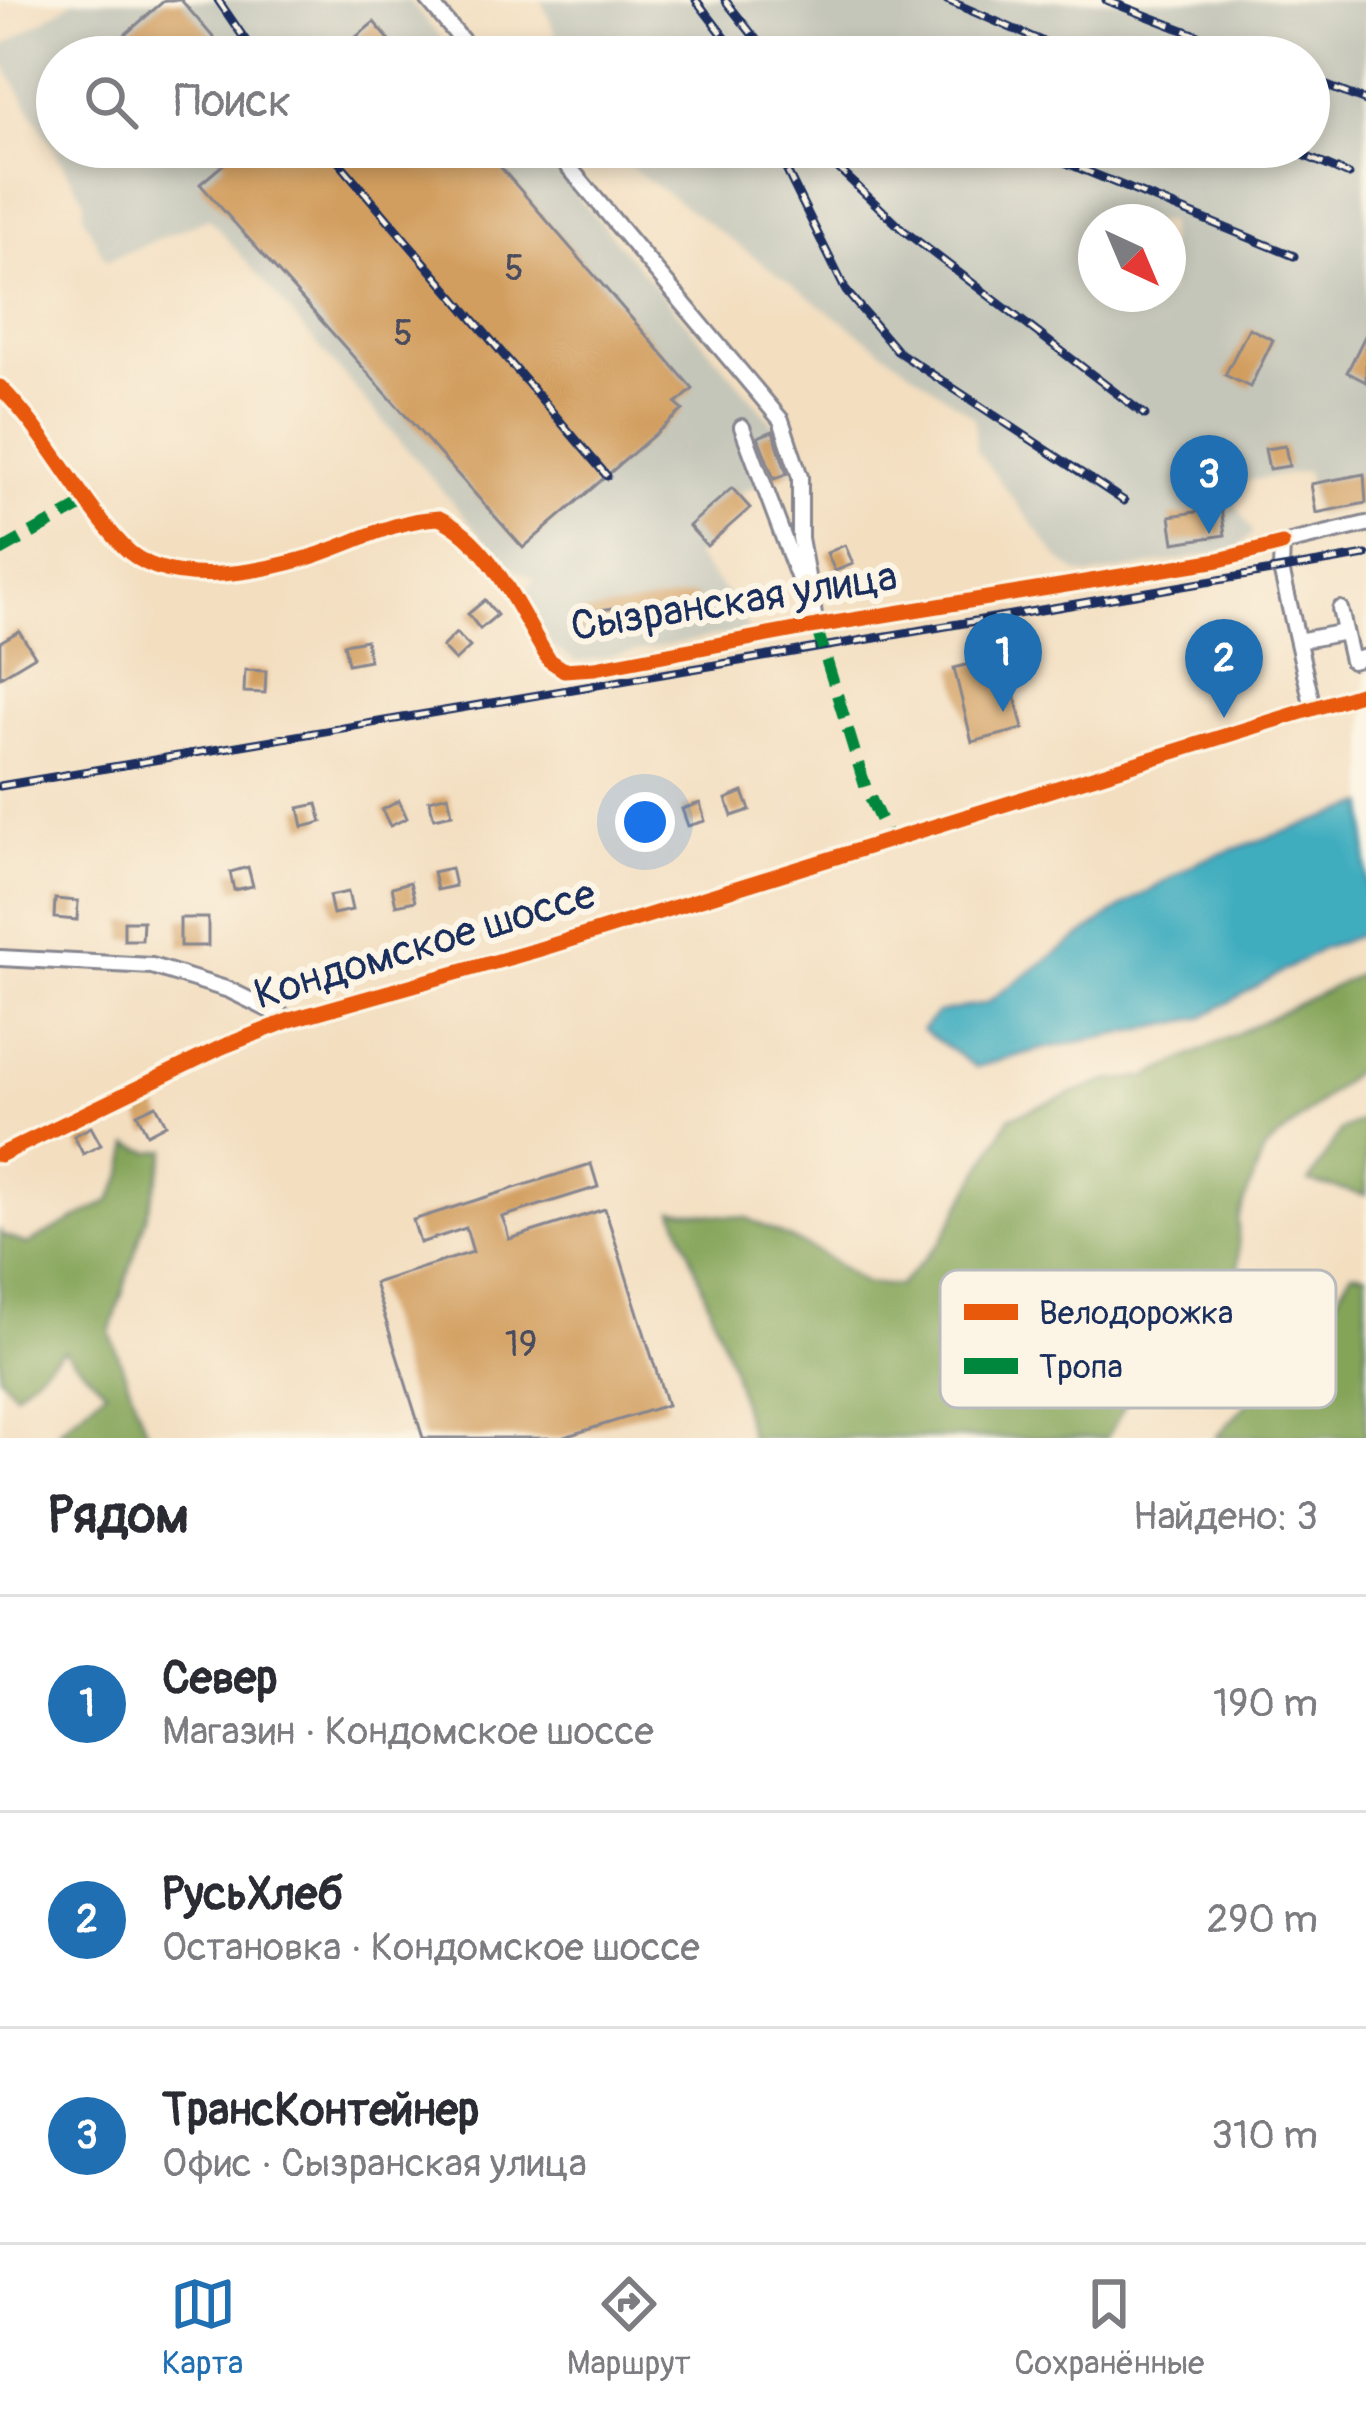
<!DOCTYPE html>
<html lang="ru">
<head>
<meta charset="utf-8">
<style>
	body { margin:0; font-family:Pangolin,sans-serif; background:#f2f2f3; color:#2b2b33 }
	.compass { position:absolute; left:1078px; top:204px; width:108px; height:108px; border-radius:50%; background:#fff; box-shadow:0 6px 18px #0003; rotate:136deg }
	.you { position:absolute; left:645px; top:822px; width:42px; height:42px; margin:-30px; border:9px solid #fff; border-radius:50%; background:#1a73e8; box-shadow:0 0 0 18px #1a73e833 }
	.badge { display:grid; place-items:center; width:78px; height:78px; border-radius:50%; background:#1f6fb2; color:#fff; font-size:39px; font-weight:700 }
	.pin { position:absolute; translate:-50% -99px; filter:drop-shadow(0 3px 6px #0008) }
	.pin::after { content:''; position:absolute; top:63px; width:42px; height:36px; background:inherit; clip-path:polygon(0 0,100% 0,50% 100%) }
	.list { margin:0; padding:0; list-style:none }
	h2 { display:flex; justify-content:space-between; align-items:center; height:156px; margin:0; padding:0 48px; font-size:51px }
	h2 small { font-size:39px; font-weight:400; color:#7c7c81 }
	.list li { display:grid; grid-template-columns:78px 1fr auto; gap:36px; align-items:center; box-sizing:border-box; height:216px; padding:0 48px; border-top:3px solid #e1e1e2 }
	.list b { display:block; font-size:45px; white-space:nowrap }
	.list p { margin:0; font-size:39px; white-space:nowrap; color:#7c7c81 }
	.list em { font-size:39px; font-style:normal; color:#7c7c81 }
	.icon { flex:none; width:66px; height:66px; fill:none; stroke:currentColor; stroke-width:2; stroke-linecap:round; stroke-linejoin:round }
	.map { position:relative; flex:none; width:1366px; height:1438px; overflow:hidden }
	.search { position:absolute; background:#fff; box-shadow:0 6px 18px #0003; left:36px; right:36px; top:36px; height:132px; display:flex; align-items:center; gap:30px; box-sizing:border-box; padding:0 42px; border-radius:66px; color:#7c7c81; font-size:45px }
	.sheet { height:804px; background:#fff }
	nav { display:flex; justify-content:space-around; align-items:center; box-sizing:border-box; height:168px; border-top:3px solid #e1e1e2; background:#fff; font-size:33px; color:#7c7c81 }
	nav a { display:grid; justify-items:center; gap:6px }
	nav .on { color:#1f6fb2 }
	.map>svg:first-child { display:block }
	.industrial { fill:#c4c6b9; fill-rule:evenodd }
	.forest { fill:#84a459; stroke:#506a5c; stroke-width:3 }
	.water { fill:#40adbf; stroke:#2e6e8e; stroke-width:3 }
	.building { fill:#d29e5f }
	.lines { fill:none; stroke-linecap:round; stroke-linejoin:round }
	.minor-casing { stroke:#87868f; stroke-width:20 }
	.minor { stroke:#fff; stroke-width:14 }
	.rail-casing { stroke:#1b2f5e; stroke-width:9 }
	.rail { stroke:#fcf5e5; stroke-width:4.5; stroke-dasharray:14; stroke-linecap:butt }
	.quiet { stroke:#00873e; stroke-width:12; stroke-dasharray:24 12; stroke-linecap:butt }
	.cycleway-casing { stroke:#fcf5e5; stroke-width:22 }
	.cycleway { stroke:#e8590c; stroke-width:15 }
	.labels { text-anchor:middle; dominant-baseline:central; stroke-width:12; stroke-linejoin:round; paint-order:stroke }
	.number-label { font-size:36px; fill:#494b5e }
	.street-label { font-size:42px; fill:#1b2f5e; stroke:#fcf5e5 }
	.key { fill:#fcf5e5; stroke:#b8babc; stroke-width:3 }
	.key-label { font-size:33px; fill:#1b2f5e }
</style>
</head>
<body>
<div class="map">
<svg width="1366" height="1438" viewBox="0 0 1366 1438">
	<rect width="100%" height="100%" fill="#fcf5e5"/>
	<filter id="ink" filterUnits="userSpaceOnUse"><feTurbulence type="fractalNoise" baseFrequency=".00833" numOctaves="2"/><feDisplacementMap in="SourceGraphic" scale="24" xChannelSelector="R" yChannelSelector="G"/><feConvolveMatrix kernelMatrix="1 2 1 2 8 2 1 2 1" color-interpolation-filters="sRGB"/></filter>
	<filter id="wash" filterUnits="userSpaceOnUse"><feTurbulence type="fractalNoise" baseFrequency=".004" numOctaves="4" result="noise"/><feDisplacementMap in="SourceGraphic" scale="48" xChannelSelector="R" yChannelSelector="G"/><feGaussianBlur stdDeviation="2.7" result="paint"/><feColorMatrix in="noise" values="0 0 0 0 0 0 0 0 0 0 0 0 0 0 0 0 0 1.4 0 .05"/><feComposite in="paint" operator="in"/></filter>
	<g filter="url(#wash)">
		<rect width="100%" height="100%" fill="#f3dec0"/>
		<g class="industrial">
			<path d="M75,0h333l49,57h-400v90h478l242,281 17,43 -55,22 12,15 -56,49 40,46 14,27 -171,32 -26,-15 -28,-51 10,-17 -29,-15 -296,-346 -103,43 -23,-46 1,-15 -84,-142v-10z"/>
			<path d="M541,0h825v505l-51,10 -9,-44 -69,12 -1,21 17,29 -18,17 -145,26 -14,-4 -16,-12 -84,-110 -2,-33 -371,-270h706v-90h-744zM1096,222h72v72h-72z"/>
		</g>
		<g class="forest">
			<path d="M1366,971v91l-102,89 -26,68 2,102 -61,-13 -72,130h-357l-17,-68 -59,-160 73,8 73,35 44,30 35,3 42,-45 69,-124 97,-36 40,-4z"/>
			<path d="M1366,1118v77l-57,-13 32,-52z"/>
			<path d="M130,1145l21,7 16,-2 -57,183 39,105h-46l-45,-7 48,-41 -43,-40 -48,43 -15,-17v-147l1,6 26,9 84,-44 13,-27z"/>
			<path d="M1352,1272l14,2v164l-150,-1 105,-112z"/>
		</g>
		<path class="water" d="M1366,804v129l-44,16 -121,69 -159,31 -66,18 -54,-37 15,-17 49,-10 137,-97 76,-45z"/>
		<g id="blocks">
			<g class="building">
				<path d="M165,0h16l44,51 -7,6h-95l-10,-12z"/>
				<path d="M374,22l30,35h-72z"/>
				<path d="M212,147h271l210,242 -17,15 7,6 -160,138 -323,-364 25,-21z"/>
				<path d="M1249,328l24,12 -23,47 -25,-12z"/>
				<path d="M1366,334v48l-19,-10z"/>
				<path d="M773,431l14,43 -13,5 -16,-42z"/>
				<path d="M1285,446l4,20 -20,3 -4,-20z"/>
				<path d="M1364,474l2,29 -50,10 -5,-29z"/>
				<path d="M732,488l18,20 -43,38 -18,-20z"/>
				<path d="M1221,508l4,27 -51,8 -4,-27z"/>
				<path d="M845,545l8,19 -18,7 -8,-18z"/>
				<path d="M696,595l2,19 -120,18 -3,-18z"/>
				<path d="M485,600l12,15 -17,14 -12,-15z"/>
				<path d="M19,631l16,25 -35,21v-35z"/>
				<path d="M456,633l14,14 -15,14 -13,-14z"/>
				<path d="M366,640l3,20 -21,4 -4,-20z"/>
				<path d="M1005,655l18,74 -51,13 -18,-74z"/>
				<path d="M245,670l21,1 -1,22 -21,-1z"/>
				<path d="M743,792l7,18 -18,6 -6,-17z"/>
				<path d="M448,795l4,19 -18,4 -5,-18z"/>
				<path d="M399,801l8,17 -17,8 -8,-16z"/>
				<path d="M700,803l5,18 -17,5 -6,-17z"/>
				<path d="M317,804l5,18 -19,5 -4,-19z"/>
				<path d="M248,867l5,19 -19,4 -4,-18z"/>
				<path d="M451,868l4,18 -18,4 -4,-18z"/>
				<path d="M410,882l5,19 -19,4 -4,-18z"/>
				<path d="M348,892l4,18 -19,4 -4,-18z"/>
				<path d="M55,899l23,2 -1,19 -23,-2z"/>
				<rect x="180" y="918" width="28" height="28"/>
				<path d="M124,921h19l-1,19h-18z"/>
				<path d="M156,1105l10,19 -19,10 -10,-20z"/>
				<path d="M91,1127l10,18 -18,9 -9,-18z"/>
				<path d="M591,1164l7,23 -96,30 4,10 3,12 96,-30 62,196 -106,33h-138l-49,-155 99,-31 -7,-24 -46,15 -7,-23z"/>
			</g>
		</g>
	</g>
	<g filter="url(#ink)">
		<use href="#blocks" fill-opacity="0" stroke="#87868f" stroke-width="3"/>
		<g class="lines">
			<g class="minor-casing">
				<g id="minor">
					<path d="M428,0l48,57"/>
					<path d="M552,147l229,273 19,57v61l16,88"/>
					<path d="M0,387c48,48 77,110 123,159 42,45 132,27 184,12 44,-13 85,-38 132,-40 53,25 80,94 110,142l15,10 31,-2 221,-42 403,-66 63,-16"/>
					<path d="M742,427l60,160"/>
					<path d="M1340,609l12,52 14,-4"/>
					<path d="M1298,641l47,-9"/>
					<path d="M1313,708l-32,-139 1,-25 84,-20"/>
					<path d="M0,958l152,8 77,24 61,30"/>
					<path d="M0,1155l222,-108 68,-27 247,-70 829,-258"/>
				</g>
			</g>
			<use href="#minor" class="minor"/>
			<g class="rail-casing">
				<g id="rail">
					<path d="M218,0l39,57"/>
					<path d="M696,0l44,57"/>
					<path d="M725,0l45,57"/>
					<path d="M947,0l131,57"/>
					<path d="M1106,0l147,57"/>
					<path d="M1309,79l57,22"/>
					<path d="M326,147l281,329"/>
					<path d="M775,147l71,144 51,60 227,150"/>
					<path d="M816,147l87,83 242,185"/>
					<path d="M1028,147l266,109"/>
					<path d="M1285,147l64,28"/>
					<path d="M0,786l1366,-231"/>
				</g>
			</g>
			<use href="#rail" class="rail"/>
			<g class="quiet">
				<path d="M0,551l88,-49"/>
				<path d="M816,626l50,163 23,49"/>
			</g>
			<g class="cycleway-casing">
				<g id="cycleway">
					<path d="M0,387c48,48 77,110 123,159 42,45 132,27 184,12 44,-13 85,-38 132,-40 53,25 80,94 110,142l15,10 31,-2 221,-42 403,-66 63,-16"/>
					<path d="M0,1155l222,-108 68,-27 247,-70 829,-258"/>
				</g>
			</g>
			<use href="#cycleway" class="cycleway"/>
		</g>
	</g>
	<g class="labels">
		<g class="number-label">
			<text x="514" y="268">5</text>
			<text x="403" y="333">5</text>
			<text x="521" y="1344">19</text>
		</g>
		<g class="street-label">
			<text transform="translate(734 602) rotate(-9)">Сызранская улица</text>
			<text transform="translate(425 945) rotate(-17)">Кондомское шоссе</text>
		</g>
	</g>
	<rect x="940" y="1270" width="396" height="138" rx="18" class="key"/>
	<rect x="964" y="1304" width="54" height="16" fill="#e8590c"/>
	<rect x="964" y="1358" width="54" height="16" fill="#00873e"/>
	<g class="key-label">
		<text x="1039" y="1324">Велодорожка</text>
		<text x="1039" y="1378">Тропа</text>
	</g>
</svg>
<svg class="compass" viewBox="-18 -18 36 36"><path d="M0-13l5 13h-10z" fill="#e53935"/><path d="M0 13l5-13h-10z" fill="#7c7c81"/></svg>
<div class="you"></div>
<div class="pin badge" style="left:1003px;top:712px">1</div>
<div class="pin badge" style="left:1224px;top:718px">2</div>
<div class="pin badge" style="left:1209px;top:534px">3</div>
<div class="search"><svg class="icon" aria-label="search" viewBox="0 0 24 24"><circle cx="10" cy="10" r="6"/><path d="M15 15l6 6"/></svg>Поиск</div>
</div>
<section class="sheet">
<h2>Рядом<small>Найдено: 3</small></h2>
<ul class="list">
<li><span class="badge">1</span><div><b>Север</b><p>Магазин · Кондомское шоссе</p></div><em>190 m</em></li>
<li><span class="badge">2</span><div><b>РусьХлеб</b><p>Остановка · Кондомское шоссе</p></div><em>290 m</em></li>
<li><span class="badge">3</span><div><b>ТрансКонтейнер</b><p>Офис · Сызранская улица</p></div><em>310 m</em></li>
</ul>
</section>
<nav>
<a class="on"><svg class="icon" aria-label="map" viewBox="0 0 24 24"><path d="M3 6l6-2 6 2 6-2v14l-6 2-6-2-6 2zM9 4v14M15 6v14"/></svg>Карта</a>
<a><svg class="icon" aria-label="directions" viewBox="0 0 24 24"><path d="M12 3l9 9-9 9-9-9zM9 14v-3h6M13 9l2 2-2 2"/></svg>Маршрут</a>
<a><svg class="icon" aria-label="saved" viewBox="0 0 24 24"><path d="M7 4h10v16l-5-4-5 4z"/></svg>Сохранённые</a>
</nav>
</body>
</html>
